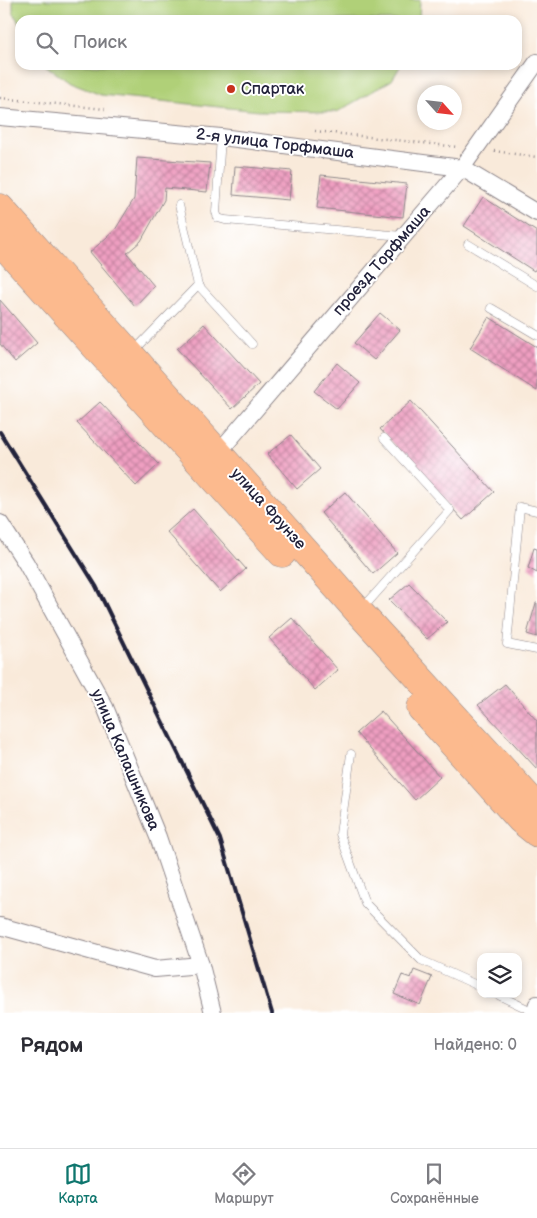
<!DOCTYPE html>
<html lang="ru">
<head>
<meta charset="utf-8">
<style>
	body { margin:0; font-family:"Balsamiq Sans",sans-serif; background:#f7f7f7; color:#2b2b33 }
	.controls { position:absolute; right:15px; bottom:15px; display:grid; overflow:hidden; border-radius:10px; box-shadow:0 2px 8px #0003 }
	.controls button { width:45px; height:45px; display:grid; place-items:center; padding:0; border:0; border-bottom:1px solid #e1e1e2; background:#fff; color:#2b2b33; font:25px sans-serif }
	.compass { position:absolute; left:417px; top:85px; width:45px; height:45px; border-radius:50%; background:#fff; box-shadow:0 2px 8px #0003; rotate:117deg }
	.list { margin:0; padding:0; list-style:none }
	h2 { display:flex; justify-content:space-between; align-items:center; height:65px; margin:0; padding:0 20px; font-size:21px }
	h2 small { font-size:16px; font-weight:400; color:#7c7c81 }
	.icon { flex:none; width:28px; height:28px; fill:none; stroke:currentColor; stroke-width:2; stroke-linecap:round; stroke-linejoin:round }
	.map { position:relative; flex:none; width:537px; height:1013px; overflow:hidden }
	.search { position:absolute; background:#fff; box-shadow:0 2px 8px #0003; left:15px; right:15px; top:15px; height:55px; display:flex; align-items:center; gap:12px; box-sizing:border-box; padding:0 18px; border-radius:15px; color:#7c7c81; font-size:19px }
	.sheet { height:135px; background:#fff }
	nav { display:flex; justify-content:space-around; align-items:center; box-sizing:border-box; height:70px; border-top:1px solid #e1e1e2; background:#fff; font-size:14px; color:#7c7c81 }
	nav a { display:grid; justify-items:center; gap:2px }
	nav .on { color:#0f766e }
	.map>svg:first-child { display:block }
	.garden { fill:#b0d078; stroke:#69795a }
	.building { fill:url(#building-cross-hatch) }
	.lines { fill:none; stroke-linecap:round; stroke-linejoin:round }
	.lane-casing { stroke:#8e868a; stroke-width:9 }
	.street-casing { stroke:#8e868a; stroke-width:18 }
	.highway-casing { stroke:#8e868a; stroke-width:29 }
	.path { stroke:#8e868a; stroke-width:2.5; stroke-dasharray:1 4; stroke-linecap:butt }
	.lane { stroke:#fff; stroke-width:8 }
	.street { stroke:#fff; stroke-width:16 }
	.highway { stroke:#fcba8e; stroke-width:28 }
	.rail { stroke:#22223b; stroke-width:4 }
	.poi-dot { fill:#c8321e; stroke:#fff; stroke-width:2 }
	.labels { text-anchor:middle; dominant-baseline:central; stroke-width:4; stroke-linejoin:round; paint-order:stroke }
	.poi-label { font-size:16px; fill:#22223b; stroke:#fff; text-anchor:start }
	.street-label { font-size:16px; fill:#22223b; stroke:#fff }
</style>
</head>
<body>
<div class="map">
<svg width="537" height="1013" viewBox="0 0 537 1013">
	<defs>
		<pattern id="building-cross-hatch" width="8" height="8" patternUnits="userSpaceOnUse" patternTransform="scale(1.25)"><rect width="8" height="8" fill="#ef9fc1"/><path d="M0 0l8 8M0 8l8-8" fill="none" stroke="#c1819e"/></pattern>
	</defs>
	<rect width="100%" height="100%" fill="#fff"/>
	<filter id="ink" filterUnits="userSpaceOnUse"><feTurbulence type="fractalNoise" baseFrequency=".02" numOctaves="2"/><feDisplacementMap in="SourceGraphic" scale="10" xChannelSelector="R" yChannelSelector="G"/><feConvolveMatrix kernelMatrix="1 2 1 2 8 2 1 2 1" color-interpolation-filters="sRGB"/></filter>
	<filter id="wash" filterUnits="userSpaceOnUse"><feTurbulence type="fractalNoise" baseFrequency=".0096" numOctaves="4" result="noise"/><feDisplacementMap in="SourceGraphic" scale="20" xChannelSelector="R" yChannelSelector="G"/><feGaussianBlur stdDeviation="1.12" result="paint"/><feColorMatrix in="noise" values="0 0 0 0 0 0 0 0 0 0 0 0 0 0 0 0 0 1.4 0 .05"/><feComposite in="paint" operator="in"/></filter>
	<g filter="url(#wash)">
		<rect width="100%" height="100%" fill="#f9eada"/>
		<g class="garden">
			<path d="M13,0h407l-1,20h-399v6l-7,-15z"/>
			<path d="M45,65h356l-9,15 -55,32 -78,-1 -158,-16 -31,-12z"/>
		</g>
		<g id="blocks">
			<g class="building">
				<path d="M137,158l73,5 -3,29 -42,-4 -1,12 -23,41 -14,12 27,33 -19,20 -45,-54 25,-22 19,-31z"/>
				<path d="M235,166l57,5 -3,29 -56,-5z"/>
				<path d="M321,175l86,9 -4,33 -86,-9z"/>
				<path d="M483,197l54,35v35l-3,4 -70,-45z"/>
				<path d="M0,300l37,43 -22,19 -15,-18z"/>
				<path d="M380,313l20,17 -26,30 -20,-17z"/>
				<path d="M489,317l48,30v44l-67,-43z"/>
				<path d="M204,324l55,60 -27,25 -55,-60z"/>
				<path d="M337,363l23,20 -23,26 -23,-18z"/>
				<path d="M411,401l83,91 -31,28 -83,-91z"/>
				<path d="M100,402l59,62 -23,22 -59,-63z"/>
				<path d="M291,435l29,34 -23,20 -30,-35z"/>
				<path d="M345,492l52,61 -24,21 -52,-61z"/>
				<path d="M193,509l53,60 -26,23 -53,-60z"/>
				<path d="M534,548l3,1v24l-9,-5z"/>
				<path d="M409,583l38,39 -20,17 -38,-39z"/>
				<path d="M536,603h1v34l-10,-3z"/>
				<path d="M292,618l46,52 -23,20 -46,-52z"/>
				<path d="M505,684l32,37v48l-59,-64z"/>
				<path d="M381,711l59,66 -25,23 -59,-67z"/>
				<path d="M414,970l18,7 -12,28 -26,-11 8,-19 9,3z"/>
			</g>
		</g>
	</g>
	<g filter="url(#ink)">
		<use href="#blocks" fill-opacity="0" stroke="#8e868a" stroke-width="1"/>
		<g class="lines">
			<g class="lane-casing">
				<g id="lane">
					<path d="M221,137l-5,75 2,6 7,2 177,16"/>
					<path d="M468,244l69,42"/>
					<path d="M198,285l54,59"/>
					<path d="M491,308l46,27"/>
					<path d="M133,352l65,-67 -19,-80"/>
					<path d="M537,511l-17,-4 -13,137 30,6"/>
					<path d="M362,609l88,-99 -66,-72"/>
					<path d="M351,754l-11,80 25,69 56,57 60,27"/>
					<path d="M496,994l38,18"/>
				</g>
			</g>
			<g class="street-casing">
				<g id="street">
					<path d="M0,117l221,20 241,31 75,45"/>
					<path d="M218,453l244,-285 75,-106"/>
					<path d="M0,523l26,40 79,144 53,130 43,128 12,48"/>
					<path d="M0,926l155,43 46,-4"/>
					<path d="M534,1013l3,-9"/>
				</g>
			</g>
			<g class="highway-casing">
				<g id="highway">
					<path d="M0,208l359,404 178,195"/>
					<path d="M0,241l282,312"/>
					<path d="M421,708l100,112 16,13"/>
				</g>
			</g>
			<g class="path">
				<path d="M0,98l105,11"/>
				<path d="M315,131l143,16"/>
				<path d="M494,151l43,6"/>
			</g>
			<use href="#lane" class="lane"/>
			<use href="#street" class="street"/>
			<use href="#highway" class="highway"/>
			<path class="rail" d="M0,432l96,154 124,253 52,174"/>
		</g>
	</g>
	<circle class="poi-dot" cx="231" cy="89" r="5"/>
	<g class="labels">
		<g class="poi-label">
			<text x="241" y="89">Спартак</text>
		</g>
		<g class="street-label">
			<text transform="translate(275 144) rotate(7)">2-я улица Торфмаша</text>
			<text transform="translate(382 261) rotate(-49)">проезд Торфмаша</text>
			<text transform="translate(268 509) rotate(48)">улица Фрунзе</text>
			<text transform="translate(125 760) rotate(67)">улица Калашникова</text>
		</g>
	</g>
</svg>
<div class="controls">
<button><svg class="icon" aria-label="layers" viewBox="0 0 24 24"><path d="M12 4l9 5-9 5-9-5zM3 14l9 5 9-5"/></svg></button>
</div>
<svg class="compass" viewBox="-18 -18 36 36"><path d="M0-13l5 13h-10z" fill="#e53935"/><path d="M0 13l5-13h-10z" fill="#7c7c81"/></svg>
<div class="search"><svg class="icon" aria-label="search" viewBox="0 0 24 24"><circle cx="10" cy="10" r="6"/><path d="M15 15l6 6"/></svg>Поиск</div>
</div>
<section class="sheet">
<h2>Рядом<small>Найдено: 0</small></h2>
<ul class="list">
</ul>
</section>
<nav>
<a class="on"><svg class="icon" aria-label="map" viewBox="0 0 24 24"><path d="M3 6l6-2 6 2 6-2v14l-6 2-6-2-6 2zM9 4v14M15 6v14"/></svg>Карта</a>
<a><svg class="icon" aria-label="directions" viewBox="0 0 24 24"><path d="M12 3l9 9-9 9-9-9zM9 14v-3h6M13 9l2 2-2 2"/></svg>Маршрут</a>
<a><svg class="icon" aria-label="saved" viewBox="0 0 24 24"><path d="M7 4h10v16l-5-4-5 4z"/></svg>Сохранённые</a>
</nav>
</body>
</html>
